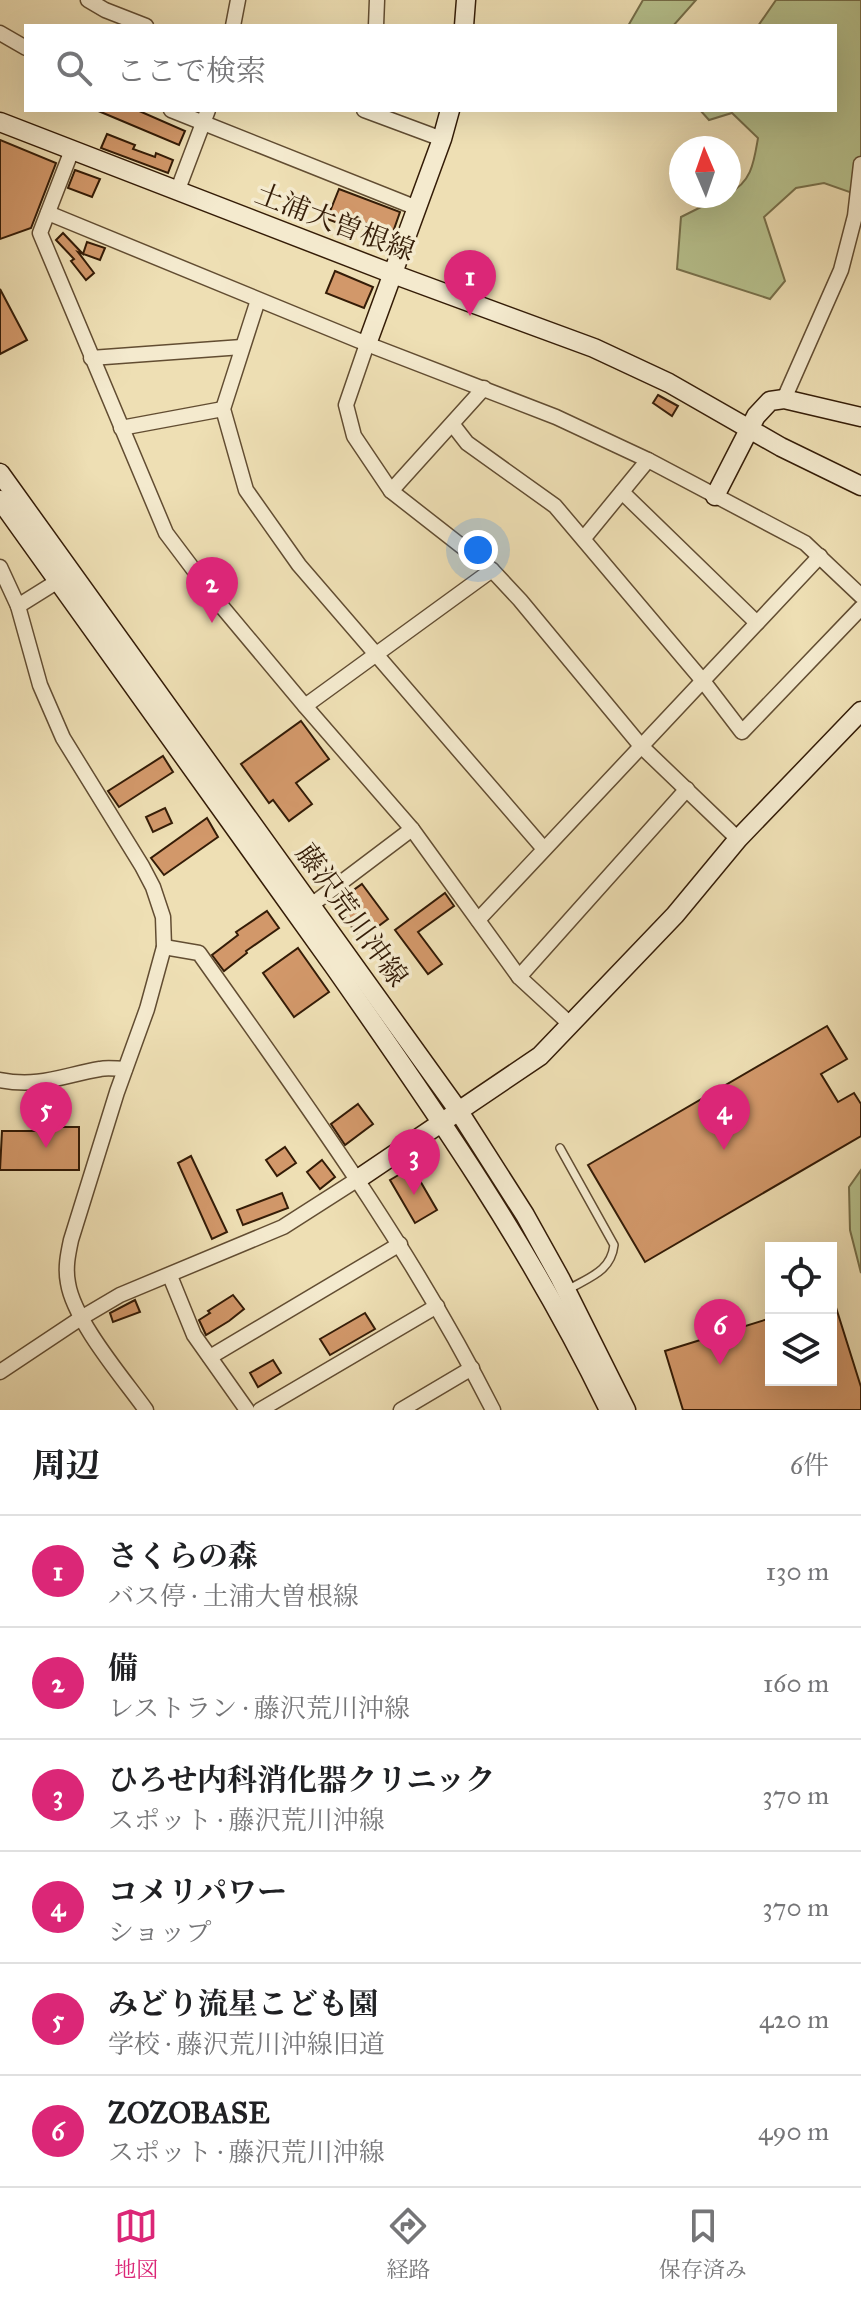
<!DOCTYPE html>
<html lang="ja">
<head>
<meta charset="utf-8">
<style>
	body { margin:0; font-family:"IM FELL Great Primer","Noto Serif JP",serif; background:#f6f6f6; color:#202124 }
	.controls { position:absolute; right:24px; bottom:24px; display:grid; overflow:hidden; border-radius:0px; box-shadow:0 8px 32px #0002 }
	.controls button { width:72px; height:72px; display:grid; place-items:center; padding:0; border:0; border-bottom:2px solid #e0e0e0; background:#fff; color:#202124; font:40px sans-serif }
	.compass { position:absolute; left:669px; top:136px; width:72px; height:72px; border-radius:50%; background:#fff; box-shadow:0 8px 32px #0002; rotate:358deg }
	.you { position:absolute; left:478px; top:550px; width:28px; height:28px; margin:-20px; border:6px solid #fff; border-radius:50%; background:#1a73e8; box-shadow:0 0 0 12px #1a73e833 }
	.badge { display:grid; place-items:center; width:52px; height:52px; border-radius:50%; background:#db2777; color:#fff; font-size:26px; font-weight:700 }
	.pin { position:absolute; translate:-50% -66px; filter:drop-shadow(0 2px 4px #0008) }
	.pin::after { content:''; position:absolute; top:42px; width:28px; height:24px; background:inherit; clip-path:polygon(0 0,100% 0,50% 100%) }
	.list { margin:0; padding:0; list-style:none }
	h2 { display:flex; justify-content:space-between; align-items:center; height:104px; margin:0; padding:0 32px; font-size:34px }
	h2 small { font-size:26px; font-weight:400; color:#757577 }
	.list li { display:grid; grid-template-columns:52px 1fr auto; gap:24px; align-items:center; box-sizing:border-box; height:112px; padding:0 32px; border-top:2px solid #e0e0e0 }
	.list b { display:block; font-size:30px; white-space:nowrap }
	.list p { margin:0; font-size:26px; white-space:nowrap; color:#757577 }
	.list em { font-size:26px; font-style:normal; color:#757577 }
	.icon { flex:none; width:44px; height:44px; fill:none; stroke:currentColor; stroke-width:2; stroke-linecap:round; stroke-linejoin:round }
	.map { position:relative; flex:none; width:861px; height:1410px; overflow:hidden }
	.search { position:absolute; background:#fff; box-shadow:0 8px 32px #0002; left:24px; right:24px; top:24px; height:88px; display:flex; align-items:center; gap:20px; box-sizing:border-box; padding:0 28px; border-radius:0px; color:#757577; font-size:30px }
	.sheet { height:776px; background:#fff }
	nav { display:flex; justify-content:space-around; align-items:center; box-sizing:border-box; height:112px; border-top:2px solid #e0e0e0; background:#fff; font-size:22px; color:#757577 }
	nav a { display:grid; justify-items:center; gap:4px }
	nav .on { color:#db2777 }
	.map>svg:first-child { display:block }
	.green { fill:#b7c28e; stroke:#766f4a; stroke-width:2 }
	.building { fill:#d2986a; stroke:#341c07; stroke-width:2 }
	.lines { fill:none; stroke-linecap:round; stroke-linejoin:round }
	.lane-casing { stroke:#624d32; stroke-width:10 }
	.street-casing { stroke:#624d32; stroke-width:17 }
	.secondary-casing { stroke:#341c07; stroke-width:21 }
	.lane { stroke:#f4eace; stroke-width:7 }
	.street { stroke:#f4eace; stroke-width:14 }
	.secondary { stroke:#f4eace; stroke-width:18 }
	.labels { text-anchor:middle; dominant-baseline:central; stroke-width:7; stroke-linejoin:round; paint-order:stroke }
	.street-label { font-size:28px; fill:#341c07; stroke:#f4eace }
</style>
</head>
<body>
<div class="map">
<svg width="861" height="1410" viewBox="0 0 861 1410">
	<rect width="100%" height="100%" fill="#eedfb4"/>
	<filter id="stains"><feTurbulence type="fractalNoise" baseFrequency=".0025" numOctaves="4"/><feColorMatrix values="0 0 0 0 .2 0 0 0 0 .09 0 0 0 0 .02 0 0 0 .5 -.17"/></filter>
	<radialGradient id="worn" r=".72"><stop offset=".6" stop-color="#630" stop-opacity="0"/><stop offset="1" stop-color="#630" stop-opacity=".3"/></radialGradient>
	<g class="green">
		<path d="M643,0h53l-23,26h-45z"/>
		<path d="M776,0h85v196l-37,-13 -28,5 -32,29 21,64 -15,18 -93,-30 4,-52 42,-21h6v-3c23,-11 25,-32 29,-55l-26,-25 -23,7 -9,-10h135v-84h-77z"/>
		<path d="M861,1170v103l-11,-43 -1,-43z"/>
	</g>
	<g class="building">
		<path d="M96,110h41l48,21 -6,14z"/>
		<path d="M107,134l28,11 -2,4 22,8 1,-4 17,7 -5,13 -67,-25z"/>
		<path d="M0,140l56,23 -25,65 -31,11z"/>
		<path d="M75,170l25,9 -8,18 -24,-9z"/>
		<path d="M339,189l61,23 -7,20 -47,-15 -3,8 -16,-6z"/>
		<path d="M63,233l20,21 4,-12 18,6 -5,12 -22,-8 16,21 -8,7 -15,-19 3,-2 -18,-19z"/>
		<path d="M335,271l38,16 -9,21 -38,-15z"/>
		<path d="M0,289l27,51 -27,14z"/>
		<path d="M658,395l20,11 -6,10 -19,-13z"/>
		<path d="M301,721l28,38 -33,24 16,21 -23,17 -16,-21 -4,3 -28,-39z"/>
		<path d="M163,756l10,16 -54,35 -11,-16z"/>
		<path d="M165,808l7,15 -19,9 -7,-15z"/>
		<path d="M207,818l11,19 -54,38 -13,-17z"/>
		<path d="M362,884l26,35 -27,20 -27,-35z"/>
		<path d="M445,893l9,13 -36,26 24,32 -14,10 -33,-44z"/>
		<path d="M267,911l12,17 -33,23 1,2 -23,18 -12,-16 26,-20 -2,-3z"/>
		<path d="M298,948l31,44 -35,25 -31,-44z"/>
		<path d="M827,1026l20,33 -26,15 17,28 16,-9 7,11v32l-216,126 -57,-97z"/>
		<path d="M358,1104l15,20 -28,21 -14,-21z"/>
		<path d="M37,1127h42v43h-79l2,-39h35z"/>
		<path d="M285,1147l11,16 -19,13 -11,-16z"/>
		<path d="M191,1156l36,76 -15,7 -34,-76z"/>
		<path d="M322,1160l13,17 -15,12 -13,-17z"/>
		<path d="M412,1167l25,43 -22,13 -25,-43z"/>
		<path d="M282,1193l6,15 -45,17 -6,-15z"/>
		<path d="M233,1295l11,14 -15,12 -23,14 -7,-15 11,-7 -2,-2z"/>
		<path d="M831,1298h2l28,89v23h-178l-18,-59 106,-33v62h60z"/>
		<path d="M135,1300l5,12 -27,10 -3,-9z"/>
		<path d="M365,1313l10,16 -45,26 -10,-16z"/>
		<path d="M273,1360l8,13 -23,14 -8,-14z"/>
	</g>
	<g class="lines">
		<g class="lane-casing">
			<path id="lane" d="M560,1148l54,97c-3,26 -24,32 -45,44"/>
		</g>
		<g class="street-casing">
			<g id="street">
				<path d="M88,0l17,10 41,16"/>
				<path d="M233,26l5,-26"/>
				<path d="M376,26l1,-26"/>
				<path d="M0,33l26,15"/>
				<path d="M171,110l246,98"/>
				<path d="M364,110l78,29"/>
				<path d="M72,150l-32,83 126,300 52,69 87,104 107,123 107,148 51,47"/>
				<path d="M180,184l28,-74"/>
				<path d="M48,213l319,131 189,73 92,43 157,83 56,53"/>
				<path d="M258,300l-35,109 23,81 53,75 245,284"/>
				<path d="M367,344l-21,61 8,31 37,55 101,79 28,30 121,146 97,93"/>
				<path d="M91,358l151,-11"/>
				<path d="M784,399l57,-129 14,-54 6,-52"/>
				<path d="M453,425l14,18 88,63 148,175 39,51 119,-124"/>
				<path d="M121,428l102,-19"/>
				<path d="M391,491l93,-103"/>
				<path d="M622,492l135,131"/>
				<path d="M584,538l64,-78"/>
				<path d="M0,567l18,39"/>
				<path d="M58,581l-40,25 22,79 23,53 79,128 11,21 10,30 1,30 -17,62 -30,83 -46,148c-3,14 -6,28 -3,43 6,38 55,95 78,127"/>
				<path d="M305,706l187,-136"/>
				<path d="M310,906l102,-77"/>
				<path d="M478,920l342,-364"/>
				<path d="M164,947l35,6c106,150 211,293 294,457"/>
				<path d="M519,977l168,-188"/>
				<path d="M0,1080c39,8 64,-5 100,-11 8,-2 17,0 25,0"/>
				<path d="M170,1276l24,59 53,75"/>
				<path d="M210,1357l190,-113"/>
				<path d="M0,1372l81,-54 39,-23 163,-68 75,-48"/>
				<path d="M260,1410l177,-104"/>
				<path d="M401,1410l71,-42"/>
			</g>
		</g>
		<g class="secondary-casing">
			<g id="secondary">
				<path d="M464,26l2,-26"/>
				<path d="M0,122l393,152 201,74 75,35 112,64 80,39"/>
				<path d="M367,344l75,-205 8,-29"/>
				<path d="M0,473l458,637 67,105 35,63 66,132"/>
				<path d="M715,496l41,-80 14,-15 14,-2 77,18"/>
				<path d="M0,500c111,156 224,311 335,468 101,144 197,282 274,442"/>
				<path d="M358,1179l182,-123 135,-141 63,-76 123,-128"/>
			</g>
		</g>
		<use href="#lane" class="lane"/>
		<use href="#street" class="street"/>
		<use href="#secondary" class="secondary"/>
	</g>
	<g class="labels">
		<g class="street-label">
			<text transform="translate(335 222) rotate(21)">土浦大曽根線</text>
			<text transform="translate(352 915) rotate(54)">藤沢荒川沖線</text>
		</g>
	</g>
	<rect width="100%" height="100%" filter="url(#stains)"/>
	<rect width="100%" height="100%" fill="url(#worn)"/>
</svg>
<div class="controls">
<button><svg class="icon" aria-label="locate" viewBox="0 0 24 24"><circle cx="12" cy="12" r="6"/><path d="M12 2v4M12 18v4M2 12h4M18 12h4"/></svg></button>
<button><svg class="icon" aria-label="layers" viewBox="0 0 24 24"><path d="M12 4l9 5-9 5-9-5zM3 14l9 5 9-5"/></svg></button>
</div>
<svg class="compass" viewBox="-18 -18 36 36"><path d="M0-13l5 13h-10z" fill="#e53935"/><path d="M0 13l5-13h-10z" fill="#757577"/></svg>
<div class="you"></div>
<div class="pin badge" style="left:470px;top:316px">1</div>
<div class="pin badge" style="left:212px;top:623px">2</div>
<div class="pin badge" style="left:414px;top:1195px">3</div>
<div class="pin badge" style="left:724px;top:1150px">4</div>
<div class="pin badge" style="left:46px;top:1148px">5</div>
<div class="pin badge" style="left:720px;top:1365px">6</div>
<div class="search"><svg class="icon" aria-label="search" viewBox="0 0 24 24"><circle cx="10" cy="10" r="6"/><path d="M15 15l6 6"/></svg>ここで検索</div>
</div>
<section class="sheet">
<h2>周辺<small>6件</small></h2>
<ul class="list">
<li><span class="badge">1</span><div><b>さくらの森</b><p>バス停 · 土浦大曽根線</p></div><em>130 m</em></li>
<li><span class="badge">2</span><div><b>備</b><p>レストラン · 藤沢荒川沖線</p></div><em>160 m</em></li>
<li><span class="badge">3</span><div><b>ひろせ内科消化器クリニック</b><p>スポット · 藤沢荒川沖線</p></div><em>370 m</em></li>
<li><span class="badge">4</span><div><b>コメリパワー</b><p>ショップ</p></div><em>370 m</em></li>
<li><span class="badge">5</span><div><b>みどり流星こども園</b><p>学校 · 藤沢荒川沖線旧道</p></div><em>420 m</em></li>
<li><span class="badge">6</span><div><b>ZOZOBASE</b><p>スポット · 藤沢荒川沖線</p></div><em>490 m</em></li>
</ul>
</section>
<nav>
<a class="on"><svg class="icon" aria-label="map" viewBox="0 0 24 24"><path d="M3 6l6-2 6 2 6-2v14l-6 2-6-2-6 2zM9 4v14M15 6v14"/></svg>地図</a>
<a><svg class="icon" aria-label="directions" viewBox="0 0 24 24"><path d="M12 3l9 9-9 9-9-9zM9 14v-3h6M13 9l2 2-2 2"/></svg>経路</a>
<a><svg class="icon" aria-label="saved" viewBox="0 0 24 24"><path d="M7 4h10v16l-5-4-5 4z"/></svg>保存済み</a>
</nav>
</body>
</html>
